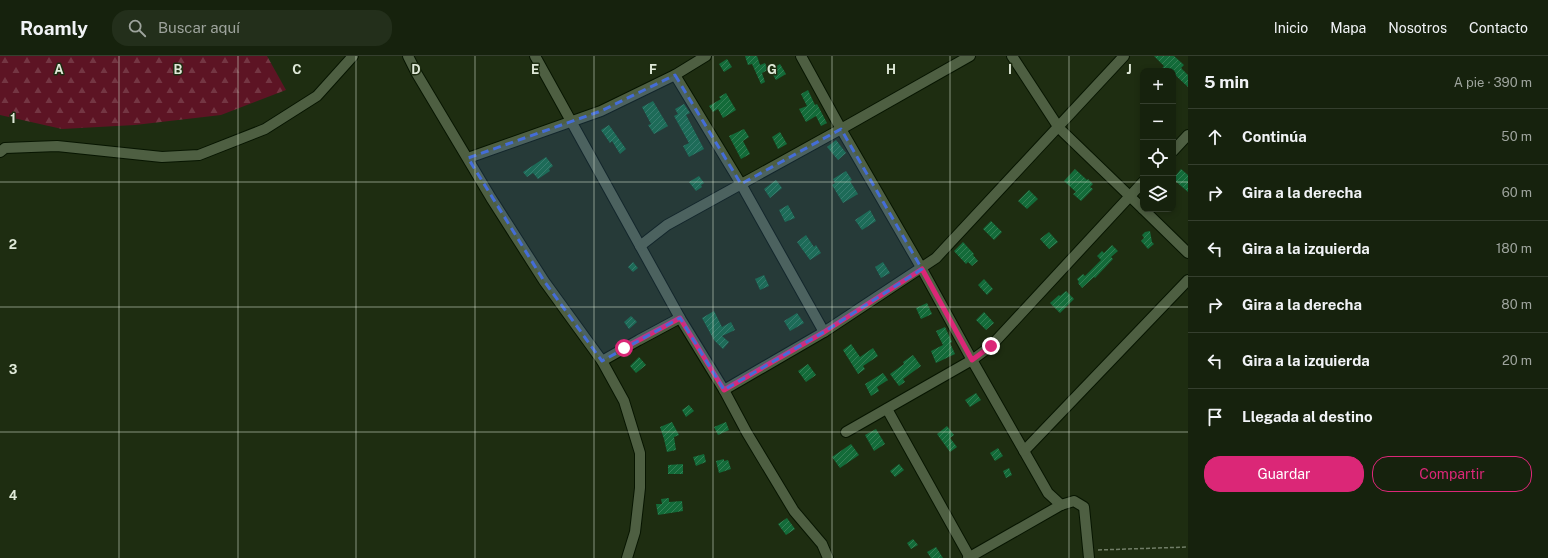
<!DOCTYPE html>
<html lang="es">
<head>
<meta charset="utf-8">
<style>
	body { margin:0; font-family:"Public Sans",sans-serif; background:#232f1b; color:#f1f3f6 }
	.controls { position:absolute; right:12px; top:12px; display:grid; overflow:hidden; border-radius:8px; box-shadow:0 2px 6px #0003 }
	.controls button { width:36px; height:36px; display:grid; place-items:center; padding:0; border:0; border-bottom:1px solid #353f2e; background:#16220d; color:#f1f3f6; font:20px sans-serif }
	.stop { position:absolute; width:12px; height:12px; margin:-9px; border:3px solid #db2777; border-radius:50%; background:#fff }
	.stop.end { background:#db2777; border-color:#fff; box-shadow:0 1px 4px #0008 }
	.list { margin:0; padding:0; list-style:none }
	h2 { display:flex; justify-content:space-between; align-items:center; height:52px; margin:0; padding:0 16px; font-size:17px }
	h2 small { font-size:13px; font-weight:400; color:#9ea49d }
	.list li { display:grid; grid-template-columns:26px 1fr auto; gap:12px; align-items:center; box-sizing:border-box; height:56px; padding:0 16px; border-top:1px solid #353f2e }
	.list b { display:block; font-size:15px; white-space:nowrap }
	.list em { font-size:13px; font-style:normal; color:#9ea49d }
	.actions { display:flex; gap:8px; padding:12px 16px }
	.actions a { flex:1; padding:9px 0; border:1px solid #db2777; border-radius:16px; text-align:center; font-size:14px; color:#db2777 }
	.actions .main { background:#db2777; color:#fff }
	.icon { flex:none; width:22px; height:22px; fill:none; stroke:currentColor; stroke-width:2; stroke-linecap:round; stroke-linejoin:round }
	.map { position:relative; flex:none; width:1188px; height:502px; overflow:hidden }
	header { display:flex; align-items:center; gap:24px; box-sizing:border-box; height:56px; padding:0 20px; background:#16220d; border-bottom:1px solid #353f2e }
	header strong { font-size:19px }
	nav { display:flex; gap:22px; margin-inline-start:auto; font-size:14px }
	.search { width:280px; height:36px; background:#232f1b; display:flex; align-items:center; gap:10px; box-sizing:border-box; padding:0 14px; border-radius:16px; color:#9ea49d; font-size:15px }
	main { display:flex }
	aside { flex:1; background:#16220d }
	.map>svg:first-child { display:block }
	.forest { fill:url(#forest-firs) }
	.building { fill:url(#building-hatch) }
	.lines { fill:none; stroke-linecap:round; stroke-linejoin:round }
	.street-casing { stroke:#071500; stroke-width:12 }
	.path { stroke:#717e67; stroke-width:1.5; stroke-dasharray:4 2; stroke-linecap:butt }
	.street { stroke:#4e5f42; stroke-width:10 }
	.route { stroke:#db2777; stroke-width:5 }
	.marked { fill:#446dd8; fill-opacity:0.2; stroke:#446dd8; stroke-width:3; stroke-dasharray:8 5; stroke-linejoin:round }
	.grid { fill:none; stroke:#dfe9d8; stroke-width:1; stroke-opacity:0.55 }
	.grid-label { font-size:13px; text-anchor:middle; font-weight:bold; fill:#dfe9d8; stroke:#1e2d11; stroke-width:3; stroke-linejoin:round; paint-order:stroke }
</style>
</head>
<body>
<header>
<strong>Roamly</strong>
<div class="search"><svg class="icon" aria-label="search" viewBox="0 0 24 24"><circle cx="10" cy="10" r="6"/><path d="M15 15l6 6"/></svg>Buscar aquí</div>
<nav><a>Inicio</a><a>Mapa</a><a>Nosotros</a><a>Contacto</a></nav>
</header>
<main>
<div class="map">
<svg width="1188" height="502" viewBox="0 0 1188 502">
	<defs>
		<pattern id="forest-firs" width="22" height="20" patternUnits="userSpaceOnUse"><rect width="22" height="20" fill="#5d1424"/><path d="M5 1l3.5 6h-7zM16 11l3.5 6h-7z" fill="#743643"/></pattern>
		<pattern id="building-hatch" width="6" height="6" patternUnits="userSpaceOnUse"><rect width="6" height="6" fill="#136b39"/><path d="M-1 1l2-2M0 6l6-6M5 7l2-2" fill="none" stroke="#358055"/></pattern>
	</defs>
	<rect width="100%" height="100%" fill="#1e2d11"/>
	<path class="forest" d="M0,0h267l19,34 -65,25 -86,10 -73,4 -62,-14z"/>
	<g class="building">
		<path d="M745,0h12l3,9 5,-2 3,7 -6,3 3,9 -4,2 -9,-20 -4,1z"/>
		<path d="M1154,0h20l10,9 -3,3 7,7v12l-15,-14v-2h-13l4,-5z"/>
		<path d="M727,3l5,8 -8,5 -5,-8z"/>
		<path d="M780,8l6,10 -10,6 -6,-10z"/>
		<path d="M808,34l7,15 2,-1 10,19 -6,3 -5,-10 -10,6 -7,-13 8,-3 -6,-12z"/>
		<path d="M726,37l10,17 -13,8 -5,-9 -5,3 -4,-6 12,-7 -2,-2z"/>
		<path d="M653,45l15,25 -14,8 -6,-9 3,-1 -9,-17z"/>
		<path d="M684,48l6,9 -4,2 18,34 -15,8 -6,-11 6,-3 -15,-27 4,-2 -3,-5z"/>
		<path d="M609,69l17,24 -6,5 -8,-13 -2,2 -9,-13z"/>
		<path d="M744,73l5,8 -6,4 7,13 -9,5 -12,-23z"/>
		<path d="M780,76l7,12 -9,5 -6,-12z"/>
		<path d="M836,84l10,13 -8,7 -11,-13z"/>
		<path d="M546,101l7,9 -4,3 1,2 -12,8 -5,-6 -6,4 -4,-5z"/>
		<path d="M1075,113l12,11 1,-1 5,5 -3,3 3,2 -12,12 -8,-7 3,-2 -12,-11z"/>
		<path d="M1181,113l7,6v17l-15,-13z"/>
		<path d="M846,115l6,9 -2,1 8,13 -15,9 -11,-18 3,-2 -2,-4z"/>
		<path d="M699,120l5,7 -3,2 1,2 -6,4 -7,-9z"/>
		<path d="M776,124l6,8 -12,10 -6,-9z"/>
		<path d="M1029,134l9,9 -11,10 -9,-8z"/>
		<path d="M788,149l7,13 -10,4 -6,-12z"/>
		<path d="M870,154l6,11 -14,9 -7,-10z"/>
		<path d="M991,165l11,11 -8,8 -11,-11z"/>
		<path d="M1150,175l2,11 2,2 -6,5 -7,-8 3,-3 -2,-3 3,-3z"/>
		<path d="M1049,176l9,10 -9,7 -9,-10z"/>
		<path d="M806,179l8,12 2,-2 5,8 -11,7 -13,-18z"/>
		<path d="M963,186l11,12 -1,1 5,6 -6,5 -4,-4 -2,2 -12,-13z"/>
		<path d="M1112,189l6,6 -7,6 2,2 -18,19 -1,-1 -12,11 -4,-5 1,-1 -2,-3 6,-5 2,2 16,-16 -4,-4 5,-5 2,2z"/>
		<path d="M633,206l5,6 -5,4 -5,-5z"/>
		<path d="M883,206l7,11 -9,5 -6,-11z"/>
		<path d="M764,219l5,11 -9,4 -5,-11z"/>
		<path d="M984,223l9,10 -6,6 -9,-10z"/>
		<path d="M1066,235l8,8 -14,14 -10,-10 9,-8 1,1z"/>
		<path d="M927,247l5,11 -11,5 -5,-11z"/>
		<path d="M714,255l8,16 9,-5 4,8 -13,6 7,6 -6,7 -9,-9 -12,-22z"/>
		<path d="M984,256l10,11 -8,7 -10,-10z"/>
		<path d="M797,257l7,10 -14,8 -6,-10z"/>
		<path d="M631,260l6,6 -8,7 -5,-7z"/>
		<path d="M945,271l7,15 -2,1 5,11 -19,9 -5,-12 12,-6 -7,-14z"/>
		<path d="M851,288l9,13 13,-9 5,8 -15,10 2,3 -7,5 -15,-24z"/>
		<path d="M913,299l8,11 -18,13 2,3 -6,4 -9,-12 14,-10 -1,-2z"/>
		<path d="M639,301l7,8 -10,8 -6,-7z"/>
		<path d="M808,308l8,11 -10,7 -8,-11z"/>
		<path d="M883,317l5,7 -11,7 2,4 -8,5 -6,-12z"/>
		<path d="M976,337l5,7 -11,7 -5,-7z"/>
		<path d="M689,349l5,6 -8,6 -4,-7z"/>
		<path d="M672,366l7,13 -5,2 2,13 -9,2 -3,-13 -4,-12z"/>
		<path d="M726,366l3,8 -11,5 -4,-8z"/>
		<path d="M947,370l7,9 -4,3 7,9 -7,5 -13,-18z"/>
		<path d="M876,373l9,15 -11,7 -9,-16z"/>
		<path d="M851,388l8,11 -19,13 -8,-11z"/>
		<path d="M998,392l5,8 -8,5 -5,-8z"/>
		<path d="M704,398l2,8 -10,4 -3,-9z"/>
		<path d="M724,403v2l4,-1 3,9 -12,4 -3,-12z"/>
		<path d="M683,408v10h-15v-9z"/>
		<path d="M899,408l5,6 -9,7 -5,-6z"/>
		<path d="M1009,412l3,7 -6,3 -3,-7z"/>
		<path d="M669,442v4l13,-1 1,10 -25,4 -2,-11h6l-1,-5z"/>
		<path d="M787,462l8,11 -9,6 -8,-11z"/>
		<path d="M913,483l5,6 -7,4 -4,-6z"/>
		<path d="M936,491l7,11h-12l-4,-6z"/>
	</g>
	<g class="lines">
		<g class="street-casing">
			<g id="street">
				<path d="M408,0l9,18 74,124 53,83 58,80 22,40 16,52v35l-5,44 -8,26"/>
				<path d="M535,0l145,262 44,72 23,43 47,78 28,33 6,14"/>
				<path d="M801,0l40,73 81,140 50,91 76,133 13,12"/>
				<path d="M1012,0l47,72 84,81"/>
				<path d="M675,19l66,109 83,148"/>
				<path d="M1173,95l15,-16"/>
				<path d="M0,96l5,-4 52,-2 105,11 37,-2 66,-26 52,-33 36,-40"/>
				<path d="M468,102l133,-47 74,-36 31,-19"/>
				<path d="M1143,153l45,44"/>
				<path d="M640,190l27,-21 174,-96 129,-73"/>
				<path d="M602,305l37,-21 41,-22"/>
				<path d="M724,334l100,-58 112,-74 188,-202"/>
				<path d="M887,353l83,149"/>
				<path d="M846,376l126,-72 19,-14 152,-164"/>
				<path d="M1024,395l164,-171"/>
				<path d="M968,502l93,-53 13,-4 10,6 5,51"/>
			</g>
		</g>
		<path class="path" d="M1098,494l90,-3"/>
		<use href="#street" class="street"/>
	</g>
	<g class="lines">
		<path class="route" d="M624,292l56,-30 44,72 100,-58 98,-63 50,91 19,-14"/>
	</g>
	<path class="marked" d="M675,19l66,109 100,-55 81,140 -98,63 -100,58 -44,-72 -78,43 -58,-80 -76,-123 133,-47z"/>
	<path class="grid" d="M119,0v502M238,0v502M356,0v502M475,0v502M594,0v502M713,0v502M832,0v502M950,0v502M1069,0v502M0,126h1143M1173,126h15M0,251h1188M0,376h1188"/>
	<g class="grid-label">
		<text x="59" y="18">A</text>
		<text x="178" y="18">B</text>
		<text x="297" y="18">C</text>
		<text x="416" y="18">D</text>
		<text x="535" y="18">E</text>
		<text x="653" y="18">F</text>
		<text x="772" y="18">G</text>
		<text x="891" y="18">H</text>
		<text x="1010" y="18">I</text>
		<text x="1129" y="18">J</text>
		<text x="13" y="67">1</text>
		<text x="13" y="193">2</text>
		<text x="13" y="318">3</text>
		<text x="13" y="444">4</text>
	</g>
</svg>
<div class="controls">
<button>+</button>
<button>−</button>
<button><svg class="icon" aria-label="locate" viewBox="0 0 24 24"><circle cx="12" cy="12" r="6"/><path d="M12 2v4M12 18v4M2 12h4M18 12h4"/></svg></button>
<button><svg class="icon" aria-label="layers" viewBox="0 0 24 24"><path d="M12 4l9 5-9 5-9-5zM3 14l9 5 9-5"/></svg></button>
</div>
<div class="stop" style="left:624px;top:292px"></div>
<div class="stop end" style="left:991px;top:290px"></div>
</div>
<aside>
<h2>5 min<small>A pie · 390 m</small></h2>
<ul class="list">
<li><svg class="icon" aria-label="ahead" viewBox="0 0 24 24"><path d="M12 20V5M6 11l6-6 6 6"/></svg><div><b>Continúa</b></div><em>50 m</em></li>
<li><svg class="icon" aria-label="right" viewBox="0 0 24 24"><path d="M7 20v-9h11M14 6l5 5-5 5"/></svg><div><b>Gira a la derecha</b></div><em>60 m</em></li>
<li><svg class="icon" aria-label="left" viewBox="0 0 24 24"><path d="M17 20v-9H6M10 6l-5 5 5 5"/></svg><div><b>Gira a la izquierda</b></div><em>180 m</em></li>
<li><svg class="icon" aria-label="right" viewBox="0 0 24 24"><path d="M7 20v-9h11M14 6l5 5-5 5"/></svg><div><b>Gira a la derecha</b></div><em>80 m</em></li>
<li><svg class="icon" aria-label="left" viewBox="0 0 24 24"><path d="M17 20v-9H6M10 6l-5 5 5 5"/></svg><div><b>Gira a la izquierda</b></div><em>20 m</em></li>
<li><svg class="icon" aria-label="arrive" viewBox="0 0 24 24"><path d="M6 21V4h12l-3 4 3 4H6"/></svg><div><b>Llegada al destino</b></div></li>
</ul>
<div class="actions"><a class="main">Guardar</a><a>Compartir</a></div>
</aside>
</main>
</body>
</html>
